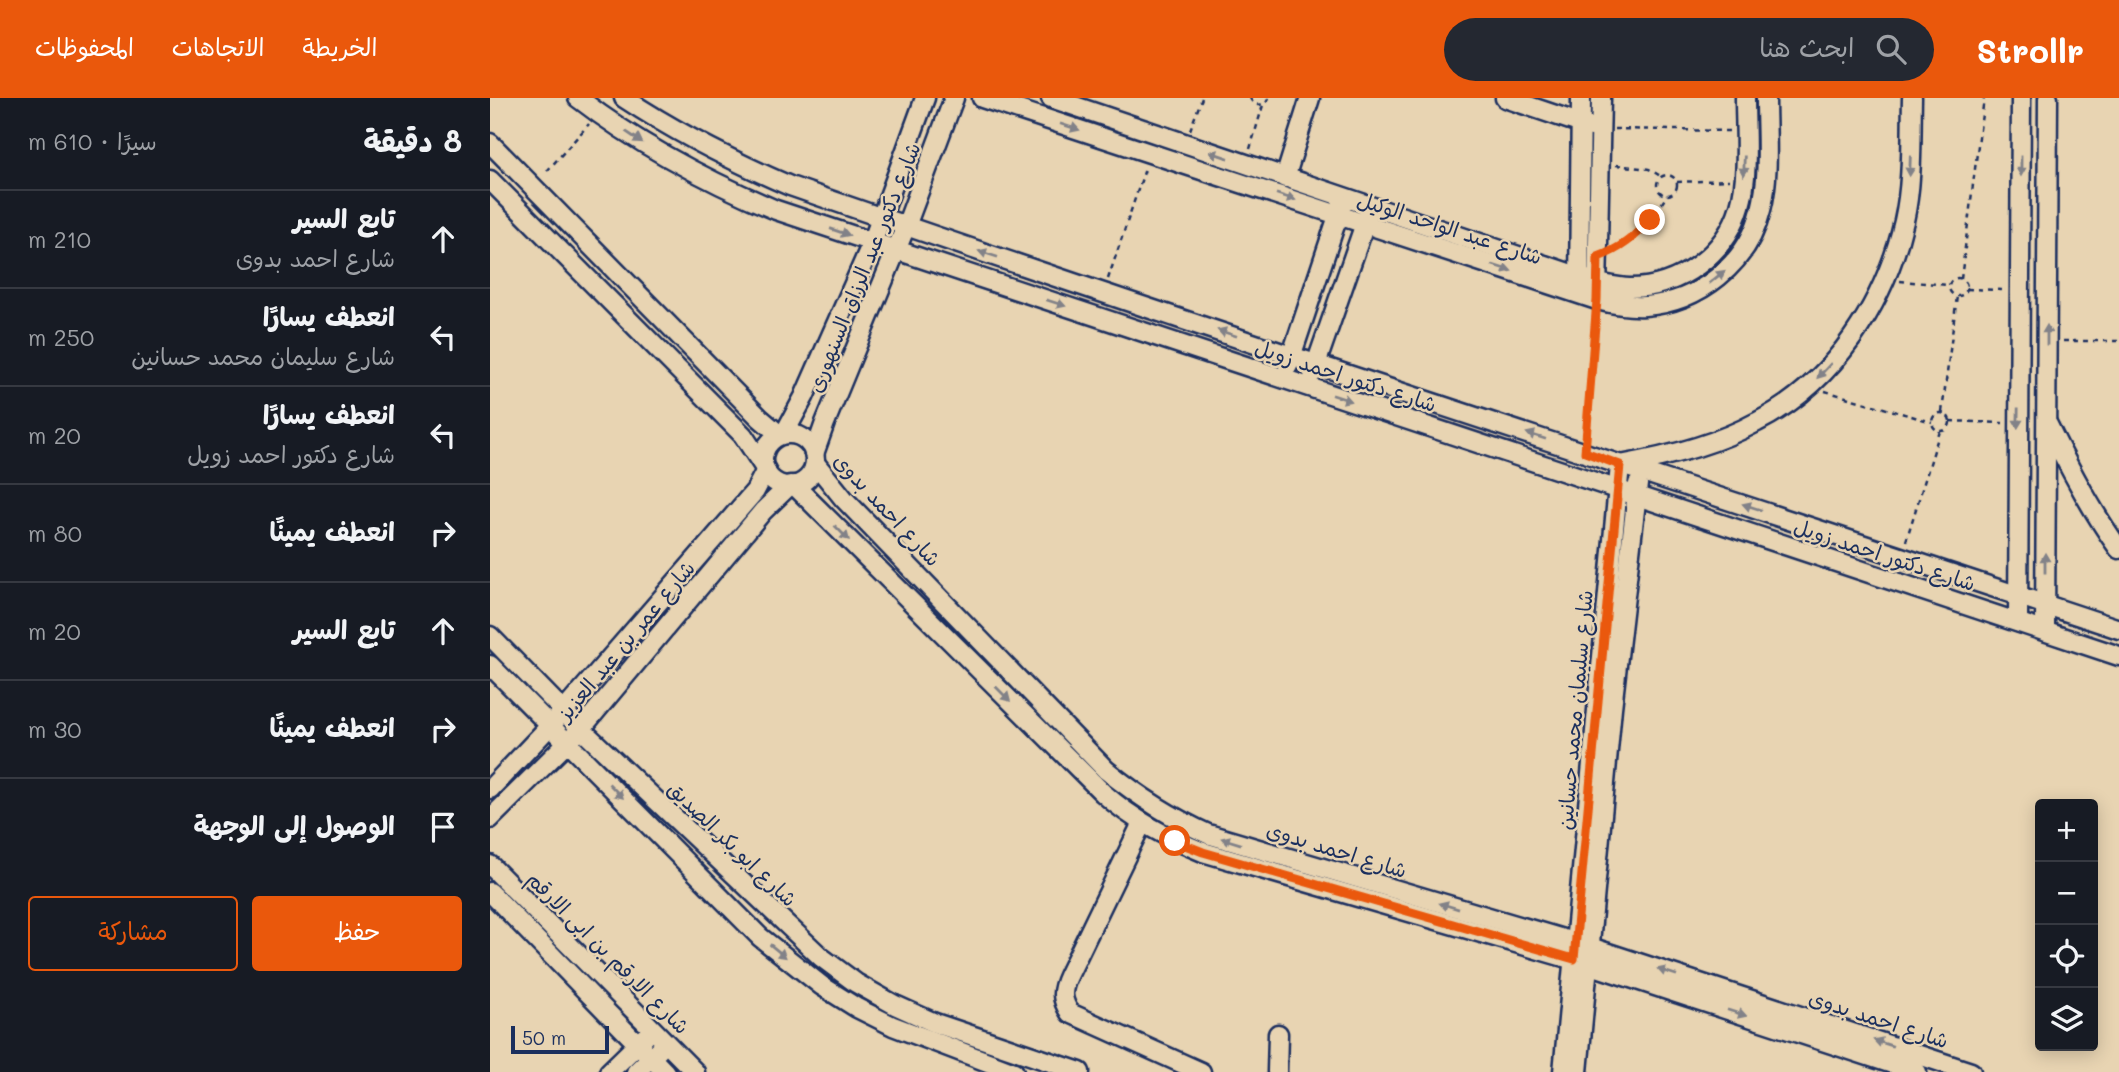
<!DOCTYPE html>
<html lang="ar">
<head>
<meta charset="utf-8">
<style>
	body { margin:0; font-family:Mali,"Playpen Sans Arabic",sans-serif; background:#242831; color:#f1f3f6; direction:rtl }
	.controls { position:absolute; right:21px; bottom:21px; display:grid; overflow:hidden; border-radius:7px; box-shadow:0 4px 18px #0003 }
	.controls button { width:63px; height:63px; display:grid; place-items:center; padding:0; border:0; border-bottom:2px solid #363941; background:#171b24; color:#f1f3f6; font:35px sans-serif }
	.scale { position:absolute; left:21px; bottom:18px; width:98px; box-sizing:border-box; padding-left:7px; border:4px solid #1b2f5e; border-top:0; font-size:19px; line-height:24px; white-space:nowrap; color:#1b2f5e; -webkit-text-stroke:5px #e8d4b2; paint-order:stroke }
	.stop { position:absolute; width:21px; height:21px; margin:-16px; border:5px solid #ea580c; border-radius:50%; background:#fff }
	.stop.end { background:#ea580c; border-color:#fff; box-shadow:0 2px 7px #0008 }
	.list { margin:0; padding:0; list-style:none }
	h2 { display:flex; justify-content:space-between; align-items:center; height:91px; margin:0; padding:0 28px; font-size:30px }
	h2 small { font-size:23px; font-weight:400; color:#9ea1a6 }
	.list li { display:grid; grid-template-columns:46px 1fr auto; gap:21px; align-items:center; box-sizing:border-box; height:98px; padding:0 28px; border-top:2px solid #363941 }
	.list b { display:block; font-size:26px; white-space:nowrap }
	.list p { margin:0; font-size:23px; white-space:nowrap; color:#9ea1a6 }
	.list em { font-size:23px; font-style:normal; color:#9ea1a6 }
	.actions { display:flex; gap:14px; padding:21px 28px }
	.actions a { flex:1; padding:16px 0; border:2px solid #ea580c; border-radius:7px; text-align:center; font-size:24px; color:#ea580c }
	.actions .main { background:#ea580c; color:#fff }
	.icon { flex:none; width:38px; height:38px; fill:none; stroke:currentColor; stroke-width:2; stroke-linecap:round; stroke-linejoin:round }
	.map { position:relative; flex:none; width:1629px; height:974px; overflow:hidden; direction:ltr }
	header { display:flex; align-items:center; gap:42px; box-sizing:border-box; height:98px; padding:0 35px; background:#ea580c; color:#fff }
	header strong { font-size:33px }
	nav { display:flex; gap:38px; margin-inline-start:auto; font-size:24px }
	.search { width:490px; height:63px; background:#242831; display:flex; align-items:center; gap:18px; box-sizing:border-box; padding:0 24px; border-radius:38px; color:#9ea1a6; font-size:26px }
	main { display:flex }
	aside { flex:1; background:#171b24 }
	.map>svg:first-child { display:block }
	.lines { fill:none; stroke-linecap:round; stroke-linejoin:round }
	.minor-casing { stroke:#1b2f5e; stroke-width:23 }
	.path { stroke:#1b2f5e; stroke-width:2.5; stroke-dasharray:5 5; stroke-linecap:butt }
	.minor { stroke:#e8d4b2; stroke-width:18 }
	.oneway { fill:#828288 }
	.route { stroke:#ea580c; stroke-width:9 }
	.labels { text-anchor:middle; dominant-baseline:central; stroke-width:5; stroke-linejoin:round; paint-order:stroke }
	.street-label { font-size:21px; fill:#1b2f5e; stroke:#e8d4b2 }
</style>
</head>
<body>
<header>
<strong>Strollr</strong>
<div class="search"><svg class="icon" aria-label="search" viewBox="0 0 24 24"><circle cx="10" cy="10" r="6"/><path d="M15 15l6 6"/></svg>ابحث هنا</div>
<nav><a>الخريطة</a><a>الاتجاهات</a><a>المحفوظات</a></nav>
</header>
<main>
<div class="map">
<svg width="1629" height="974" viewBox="0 0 1629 974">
	<rect width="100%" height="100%" fill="#e8d4b2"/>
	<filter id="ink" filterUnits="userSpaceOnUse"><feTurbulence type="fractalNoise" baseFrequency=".0143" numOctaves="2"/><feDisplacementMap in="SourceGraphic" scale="14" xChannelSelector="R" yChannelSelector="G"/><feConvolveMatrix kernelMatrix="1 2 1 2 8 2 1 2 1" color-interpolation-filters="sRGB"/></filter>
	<g filter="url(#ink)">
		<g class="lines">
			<g class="minor-casing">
				<g id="minor">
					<path d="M88,0c61,47 127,82 198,112l1343,446"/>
					<path d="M134,0c53,35 108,63 166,88 441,153 886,296 1329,443"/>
					<path d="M492,0l615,202c16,4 32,7 48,6 54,-4 103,-42 116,-96 9,-34 5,-77 5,-112"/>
					<path d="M561,0l547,185c10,2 21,5 32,5 49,0 96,-34 110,-82 9,-30 5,-76 5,-108"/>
					<path d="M1015,0l86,29"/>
					<path d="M0,45l270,275 20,17"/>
					<path d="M795,80l25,-80"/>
					<path d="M0,82l253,255 21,32"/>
					<path d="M1089,189l2,-189"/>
					<path d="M1107,195l4,-195"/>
					<path d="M798,268l54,-162"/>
					<path d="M823,275l55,-158"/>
					<path d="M1558,327c21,43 43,85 71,124"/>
					<path d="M294,336l20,-37 68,-154 53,-145"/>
					<circle cx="299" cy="362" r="26"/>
					<path d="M324,356l11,-31 81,-197 48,-128"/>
					<path d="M325,365l29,36 262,271c32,26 64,47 102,64l382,113 381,125"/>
					<path d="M304,387l309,308c30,27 63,44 100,59l385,112 329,108"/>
					<path d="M1528,524l3,-524"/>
					<path d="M1555,533l3,-533"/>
					<path d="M0,538l91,93 240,228 35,26 39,22 40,18 145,49"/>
					<path d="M0,567l270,272 62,49 35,22 36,18 121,46"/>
					<path d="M0,691l74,-78 184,-212 7,-8 11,-21"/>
					<path d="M0,721l91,-90 182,-218 27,-26"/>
					<path d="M652,725l-74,153c-7,15 -7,23 2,37l131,59"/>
					<path d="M0,767l205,207"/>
					<path d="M0,794l175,180"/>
					<path d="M119,974l36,-35"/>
					<path d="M146,974l23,-22"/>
					<path d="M787,974l1,-38"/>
					<path d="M1073,974l57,-607c47,-8 95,-20 137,-43 77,-39 128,-119 147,-201 9,-40 7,-83 8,-123"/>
					<path d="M1088,974l34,-364 26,-224"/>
				</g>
			</g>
			<g class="path">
				<path d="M760,0l3,5 6,2 7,-2 3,-5"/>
				<path d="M1124,31l116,2"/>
				<path d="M700,32l12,-32"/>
				<path d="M760,51l13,-44"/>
				<path d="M1126,67l33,4 13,8"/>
				<path d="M57,73l42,-47"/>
				<circle cx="1177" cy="87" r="10"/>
				<path d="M1187,84l52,-2"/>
				<path d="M1122,154c24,-10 42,-35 55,-57"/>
				<circle cx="1468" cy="189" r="9"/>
				<path d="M618,181l38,-113"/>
				<path d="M1471,181l23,-181"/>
				<path d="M1410,183l49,4"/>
				<path d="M1477,191l39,1"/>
				<path d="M1573,243h56"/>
				<path d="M1335,293l107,31"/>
				<path d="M1452,314l15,-116"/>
				<circle cx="1451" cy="324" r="9"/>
				<path d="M1460,323l53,2"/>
				<path d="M1096,338l10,-122"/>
				<path d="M1416,443l34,-110"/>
			</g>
			<use href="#minor" class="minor"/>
		</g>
		<defs><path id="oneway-solid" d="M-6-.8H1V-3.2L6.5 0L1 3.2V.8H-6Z" transform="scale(1.75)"/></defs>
		<g class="oneway">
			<use href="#oneway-solid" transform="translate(580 29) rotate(18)"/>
			<use href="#oneway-solid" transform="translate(144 39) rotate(34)"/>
			<use href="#oneway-solid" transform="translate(729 57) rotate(-161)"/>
			<use href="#oneway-solid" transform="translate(1254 68) rotate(92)"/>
			<use href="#oneway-solid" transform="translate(1420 68) rotate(92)"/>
			<use href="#oneway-solid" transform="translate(1531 68) rotate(90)"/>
			<use href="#oneway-solid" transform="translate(796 99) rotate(18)"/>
			<use href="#oneway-solid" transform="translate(350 134) rotate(19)"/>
			<use href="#oneway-solid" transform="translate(498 156) rotate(-162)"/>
			<use href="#oneway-solid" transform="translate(1012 170) rotate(18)"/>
			<use href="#oneway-solid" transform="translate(1227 179) rotate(-39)"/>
			<use href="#oneway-solid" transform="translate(566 205) rotate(18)"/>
			<use href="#oneway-solid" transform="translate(737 235) rotate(-162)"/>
			<use href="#oneway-solid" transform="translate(1557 237) rotate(-90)"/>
			<use href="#oneway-solid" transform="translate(1334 273) rotate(133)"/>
			<use href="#oneway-solid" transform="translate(852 300) rotate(18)"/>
			<use href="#oneway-solid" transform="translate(1528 320) rotate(91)"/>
			<use href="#oneway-solid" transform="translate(1046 338) rotate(-162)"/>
			<use href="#oneway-solid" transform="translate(1262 409) rotate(-162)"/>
			<use href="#oneway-solid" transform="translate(352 435) rotate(45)"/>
			<use href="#oneway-solid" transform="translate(1555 465) rotate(-90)"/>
			<use href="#oneway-solid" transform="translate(513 596) rotate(45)"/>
			<use href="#oneway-solid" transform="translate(126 693) rotate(45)"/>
			<use href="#oneway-solid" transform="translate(741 743) rotate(-163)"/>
			<use href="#oneway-solid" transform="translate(959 808) rotate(-163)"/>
			<use href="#oneway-solid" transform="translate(288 853) rotate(39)"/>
			<use href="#oneway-solid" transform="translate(1177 874) rotate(-162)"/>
			<use href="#oneway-solid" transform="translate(1247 915) rotate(18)"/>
			<use href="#oneway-solid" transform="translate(1393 945) rotate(-162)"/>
		</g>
	</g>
	<g class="lines" filter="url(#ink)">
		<path class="route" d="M685,743l28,11 371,107 46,-494 -35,-13 12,-152 1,-43c22,-8 37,-20 52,-37"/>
	</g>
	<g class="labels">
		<g class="street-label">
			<text transform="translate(960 129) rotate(18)">شارع عبد الواحد الوكيل</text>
			<text transform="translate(373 169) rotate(-68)">شارع دكتور عبد الرزاق السنهورى</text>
			<text transform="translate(856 277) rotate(18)">شارع دكتور احمد زويل</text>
			<text transform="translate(398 411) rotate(47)">شارع احمد بدوى</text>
			<text transform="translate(1395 456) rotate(18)">شارع دكتور احمد زويل</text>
			<text transform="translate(135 542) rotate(-50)">شارع عمر بن عبد العزيز</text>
			<text transform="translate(1084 612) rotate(-85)">شارع سليمان محمد حسانين</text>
			<text transform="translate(243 745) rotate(44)">شارع ابو بكر الصديق</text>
			<text transform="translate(847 751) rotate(17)">شارع احمد بدوى</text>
			<text transform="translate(119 854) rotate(45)">شارع الارقم بن ابى الارقم</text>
			<text transform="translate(1389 920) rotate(18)">شارع احمد بدوى</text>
		</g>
	</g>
</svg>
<div class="controls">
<button>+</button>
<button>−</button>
<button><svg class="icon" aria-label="locate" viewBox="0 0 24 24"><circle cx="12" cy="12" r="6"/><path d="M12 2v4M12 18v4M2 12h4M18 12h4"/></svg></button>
<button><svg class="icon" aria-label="layers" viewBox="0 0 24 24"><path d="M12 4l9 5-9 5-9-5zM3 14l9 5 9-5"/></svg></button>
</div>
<div class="scale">50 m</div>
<div class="stop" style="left:685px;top:743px"></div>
<div class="stop end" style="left:1160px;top:122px"></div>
</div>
<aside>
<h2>8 دقيقة<small>سيرًا · 610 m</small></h2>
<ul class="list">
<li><svg class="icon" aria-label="ahead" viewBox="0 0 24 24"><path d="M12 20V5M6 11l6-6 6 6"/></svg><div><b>تابع السير</b><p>شارع احمد بدوى</p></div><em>210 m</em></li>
<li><svg class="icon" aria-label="left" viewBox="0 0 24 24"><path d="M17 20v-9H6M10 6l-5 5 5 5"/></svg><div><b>انعطف يسارًا</b><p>شارع سليمان محمد حسانين</p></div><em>250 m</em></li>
<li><svg class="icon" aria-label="left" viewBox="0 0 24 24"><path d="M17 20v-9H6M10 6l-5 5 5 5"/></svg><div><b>انعطف يسارًا</b><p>شارع دكتور احمد زويل</p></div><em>20 m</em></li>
<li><svg class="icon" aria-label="right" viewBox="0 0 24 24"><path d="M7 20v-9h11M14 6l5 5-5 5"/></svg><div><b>انعطف يمينًا</b></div><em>80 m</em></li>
<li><svg class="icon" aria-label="ahead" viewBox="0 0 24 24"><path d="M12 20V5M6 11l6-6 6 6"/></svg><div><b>تابع السير</b></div><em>20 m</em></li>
<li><svg class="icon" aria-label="right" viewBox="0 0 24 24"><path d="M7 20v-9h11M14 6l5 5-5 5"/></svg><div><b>انعطف يمينًا</b></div><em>30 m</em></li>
<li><svg class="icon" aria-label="arrive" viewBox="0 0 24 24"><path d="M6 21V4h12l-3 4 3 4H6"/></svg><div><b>الوصول إلى الوجهة</b></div></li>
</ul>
<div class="actions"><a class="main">حفظ</a><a>مشاركة</a></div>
</aside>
</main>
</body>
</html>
